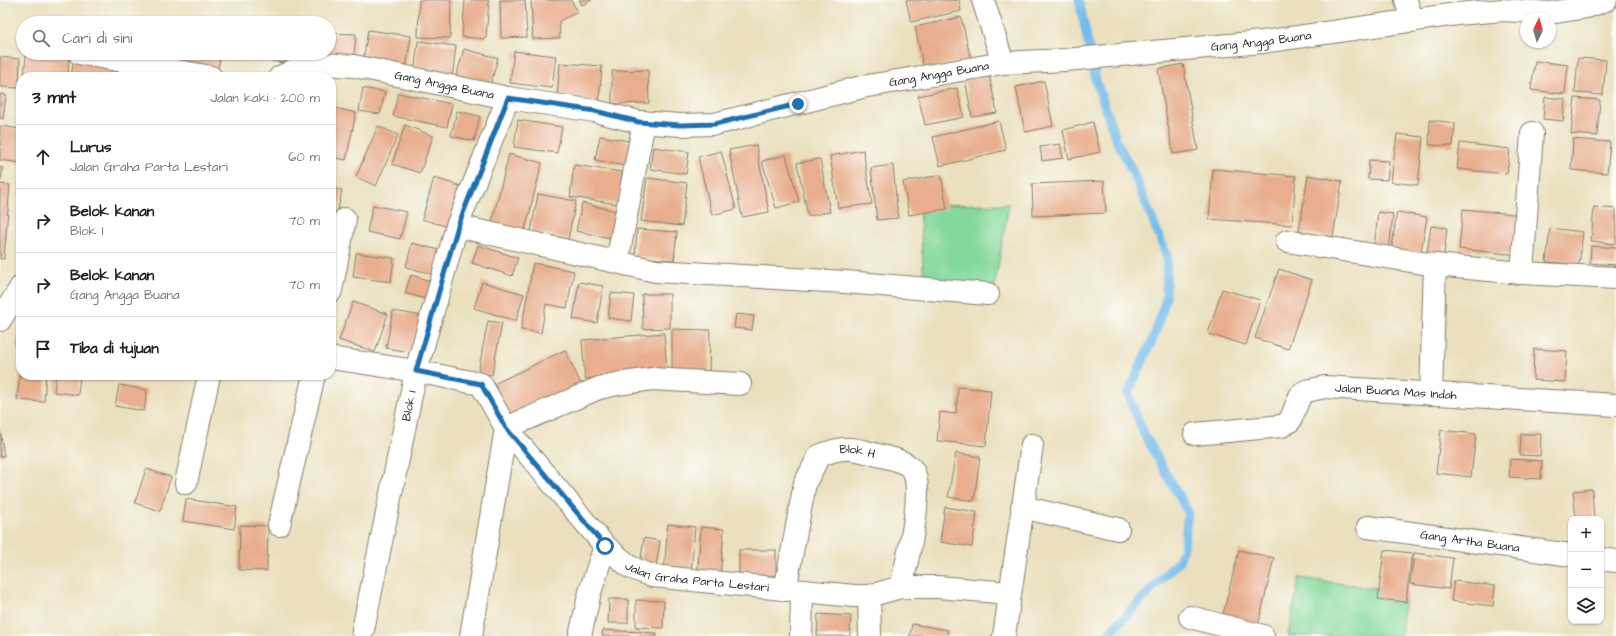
<!DOCTYPE html>
<html lang="id">
<head>
<meta charset="utf-8">
<style>
	body { margin:0; font-family:"Architects Daughter",sans-serif; background:#f6f6f6; color:#202124 }
	.controls { position:absolute; right:12px; bottom:12px; display:grid; overflow:hidden; border-radius:8px; box-shadow:0 1px 3px #0004 }
	.controls button { width:36px; height:36px; display:grid; place-items:center; padding:0; border:0; border-bottom:1px solid #e0e0e0; background:#fff; color:#202124; font:20px sans-serif }
	.compass { position:absolute; left:1520px; top:12px; width:36px; height:36px; border-radius:50%; background:#fff; box-shadow:0 1px 3px #0004; rotate:5deg }
	.stop { position:absolute; width:12px; height:12px; margin:-9px; border:3px solid #1f6fb2; border-radius:50%; background:#fff }
	.stop.end { background:#1f6fb2; border-color:#fff; box-shadow:0 1px 4px #0008 }
	.list { margin:0; padding:0; list-style:none }
	h2 { display:flex; justify-content:space-between; align-items:center; height:52px; margin:0; padding:0 16px; font-size:17px }
	h2 small { font-size:13px; font-weight:400; color:#757577 }
	.list li { display:grid; grid-template-columns:26px 1fr auto; gap:12px; align-items:center; box-sizing:border-box; height:64px; padding:0 16px; border-top:1px solid #e0e0e0 }
	.list b { display:block; font-size:15px; white-space:nowrap }
	.list p { margin:0; font-size:13px; white-space:nowrap; color:#757577 }
	.list em { font-size:13px; font-style:normal; color:#757577 }
	.icon { flex:none; width:22px; height:22px; fill:none; stroke:currentColor; stroke-width:2; stroke-linecap:round; stroke-linejoin:round }
	.map { position:relative; flex:none; width:1616px; height:636px; overflow:hidden }
	.search { position:absolute; background:#fff; box-shadow:0 1px 3px #0004; left:16px; top:16px; width:320px; height:44px; display:flex; align-items:center; gap:10px; box-sizing:border-box; padding:0 14px; border-radius:22px; color:#757577; font-size:15px }
	.panel { position:absolute; background:#fff; box-shadow:0 1px 3px #0004; left:16px; top:72px; width:320px; height:308px; border-radius:16px }
	.map>svg:first-child { display:block }
	.green { fill:#83d99c; stroke:#507a5c }
	.lines { fill:none; stroke-linecap:round; stroke-linejoin:round }
	.stream { stroke:#73bceb; stroke-width:9 }
	.building { fill:#e8ae8e }
	.minor-casing { stroke:#837e6c; stroke-width:24 }
	.minor { stroke:#fff; stroke-width:22 }
	.route { stroke:#1f6fb2; stroke-width:5 }
	.labels { text-anchor:middle; dominant-baseline:central; stroke-width:3; stroke-linejoin:round; paint-order:stroke }
	.street-label { font-size:12px; fill:#1c1c1c; stroke:#fdfcf7 }
</style>
</head>
<body>
<div class="map">
<svg width="1616" height="636" viewBox="0 0 1616 636">
	<rect width="100%" height="100%" fill="#fdfcf7"/>
	<filter id="ink" filterUnits="userSpaceOnUse"><feTurbulence type="fractalNoise" baseFrequency=".025" numOctaves="2"/><feDisplacementMap in="SourceGraphic" scale="8" xChannelSelector="R" yChannelSelector="G"/><feConvolveMatrix kernelMatrix="1 2 1 2 8 2 1 2 1" color-interpolation-filters="sRGB"/></filter>
	<filter id="wash" filterUnits="userSpaceOnUse"><feTurbulence type="fractalNoise" baseFrequency=".012" numOctaves="4" result="noise"/><feDisplacementMap in="SourceGraphic" scale="16" xChannelSelector="R" yChannelSelector="G"/><feGaussianBlur stdDeviation="0.9" result="paint"/><feColorMatrix in="noise" values="0 0 0 0 0 0 0 0 0 0 0 0 0 0 0 0 0 1.4 0 .05"/><feComposite in="paint" operator="in"/></filter>
	<g filter="url(#wash)">
		<rect width="100%" height="100%" fill="#eae0bd"/>
		<g class="green">
			<path d="M1009,204l-15,85 -70,-8 -5,-76z"/>
			<path d="M1299,578l106,14 -4,44h-113z"/>
		</g>
		<g class="lines">
			<path class="stream" d="M1079,0l17,81 21,61 17,32 33,82 -1,42 -11,36 -27,60 16,40 44,78 -4,35 -5,14 -73,75"/>
		</g>
		<g id="blocks">
			<g class="building">
				<path d="M419,0h32l-1,38 -32,-1z"/>
				<path d="M465,0h24l-3,39 -24,-2z"/>
				<path d="M500,0h25l2,37 -26,1z"/>
				<path d="M531,0h40l7,12 -19,9 1,17 -27,1z"/>
				<path d="M579,0h13l-10,5z"/>
				<path d="M906,0h53l2,11 -50,11z"/>
				<path d="M230,17l32,5v1h-33z"/>
				<path d="M961,17l10,43 -47,10 -9,-43z"/>
				<path d="M368,30l43,6 -5,32 -43,-6z"/>
				<path d="M329,33l27,1 -2,23 -52,-2v-2h27z"/>
				<path d="M418,41l38,5 -4,33 -38,-5z"/>
				<path d="M464,49l34,9 -8,28 -34,-9z"/>
				<path d="M514,51l42,5 -4,32 -42,-5z"/>
				<path d="M183,53h29l9,2 -4,17 -36,-8z"/>
				<path d="M230,53h54l-1,10z"/>
				<path d="M26,55l43,4 -1,18h-44z"/>
				<path d="M0,57l20,2 -1,29 -19,-1z"/>
				<path d="M74,57l58,10 -2,10h-59z"/>
				<path d="M1578,58l28,2 -3,35 -28,-2z"/>
				<path d="M1535,61l33,4 -3,29 -34,-4z"/>
				<path d="M560,63l42,3 -3,35 -42,-3z"/>
				<path d="M1183,64l15,86 -25,4 -15,-85z"/>
				<path d="M648,70l1,33 -37,1v-33z"/>
				<path d="M989,74l8,39 -25,4 -7,-38z"/>
				<path d="M1044,81l9,45 -28,6 -9,-45z"/>
				<path d="M363,88l22,4 -5,22 -21,-3z"/>
				<path d="M957,88l7,29 -39,8 -7,-29z"/>
				<path d="M398,93l54,11 -5,23 -54,-11z"/>
				<path d="M0,94l6,1 -3,24 -3,-1z"/>
				<path d="M1545,97l20,2 -2,22 -20,-2z"/>
				<path d="M1575,98l25,2 -3,36 -26,-2z"/>
				<path d="M331,107l25,6 -10,47 -15,-3z"/>
				<path d="M457,111l23,5 -6,25 -23,-5z"/>
				<path d="M518,120l44,7 -5,26 -43,-6z"/>
				<path d="M1430,120l25,3 -2,23 -24,-1z"/>
				<path d="M999,121l7,29 -66,16 -7,-29z"/>
				<path d="M1093,122l7,30 -31,7 -6,-29z"/>
				<path d="M405,125l28,11 -13,37 -28,-9z"/>
				<path d="M0,126l21,3v34l-21,-3z"/>
				<path d="M378,126l20,9 -22,51 -20,-9z"/>
				<path d="M1397,134l26,3 -5,48 -27,-3z"/>
				<path d="M600,136l35,6 -5,25 -35,-7z"/>
				<path d="M1573,139l37,3 -3,31 -36,-3z"/>
				<path d="M1460,143l50,6 -3,25 -50,-5z"/>
				<path d="M1060,144l3,14 -21,3 -2,-14z"/>
				<path d="M756,145l13,67 -27,5 -13,-67z"/>
				<path d="M653,147l36,5 -3,22 -36,-5z"/>
				<path d="M863,150l9,54 -34,4 -8,-52z"/>
				<path d="M721,151l15,58 -24,6 -14,-58z"/>
				<path d="M509,154l33,9 -17,67 -33,-8z"/>
				<path d="M786,155l13,47 -23,6 -14,-47z"/>
				<path d="M820,159l10,53 -22,4 -11,-53z"/>
				<path d="M1369,160l20,1 -2,19 -19,-1z"/>
				<path d="M574,165l48,7 -4,32 -48,-7z"/>
				<path d="M893,165l5,53 -21,2 -6,-52z"/>
				<path d="M0,167l3,1 -2,11h-1z"/>
				<path d="M1213,169l83,7 -4,49 -83,-6z"/>
				<path d="M941,175l6,34 -38,6 -6,-33z"/>
				<path d="M1308,175l34,6 -9,56 -34,-5z"/>
				<path d="M434,178l33,10 -12,41 -33,-10z"/>
				<path d="M647,178l40,5 -5,43 -41,-5z"/>
				<path d="M1104,181l2,32 -73,3 -1,-32z"/>
				<path d="M0,184l10,1 -6,74h-4z"/>
				<path d="M331,188l11,2 -9,44h-2z"/>
				<path d="M538,194l38,7 -8,38 -37,-8z"/>
				<path d="M582,203l34,8 -6,27 -34,-7z"/>
				<path d="M373,205l34,7 -7,27 -33,-7z"/>
				<path d="M1594,207l22,2v35l-25,-3z"/>
				<path d="M1463,209l60,6 -4,40 -60,-6z"/>
				<path d="M1378,212l15,2 -4,37 -15,-2z"/>
				<path d="M1397,212l30,5 -7,40 -29,-5z"/>
				<path d="M1431,226l16,2 -4,34 -17,-3z"/>
				<path d="M1550,228l33,4 -4,33 -33,-3z"/>
				<path d="M637,229l40,3 -3,28 -39,-3z"/>
				<path d="M412,243l31,8 -7,24 -30,-8z"/>
				<path d="M478,245l40,13 -6,18 -40,-13z"/>
				<path d="M1591,246l25,2v17l-26,-2z"/>
				<path d="M356,253l38,5 -3,24 -38,-5z"/>
				<path d="M533,263l41,8 -7,37 -21,-4 -5,29 -20,-3z"/>
				<path d="M1279,269l33,11 -24,69 -33,-11z"/>
				<path d="M411,275l26,8 -5,18 -27,-8z"/>
				<path d="M482,282l42,12 -8,27 -42,-13z"/>
				<path d="M579,282l24,4 -6,37 -24,-4z"/>
				<path d="M1222,289l38,11 -14,45 -38,-11z"/>
				<path d="M611,293l23,2 -3,26 -23,-3z"/>
				<path d="M642,294h28v34l-27,1z"/>
				<path d="M353,302l35,12 -13,38 -36,-12z"/>
				<path d="M393,311l30,5 -7,37 -30,-5z"/>
				<path d="M736,314l18,2 -2,14 -18,-2z"/>
				<path d="M488,321l14,2 -10,52 -14,-3z"/>
				<path d="M21,322v25l-6,-1z"/>
				<path d="M672,329l38,1 -1,45h-37z"/>
				<path d="M664,333l3,38 -82,8 -3,-39z"/>
				<path d="M1534,349l33,2 -2,31 -32,-2z"/>
				<path d="M565,350l19,40 -72,35 -20,-40z"/>
				<path d="M20,372l1,3h25l-2,27 -27,-2z"/>
				<path d="M56,375h24l-2,20 -24,-3z"/>
				<path d="M119,385l28,5 -3,21 -29,-5z"/>
				<path d="M958,387l33,3 -5,56 -49,-5 3,-29 16,2z"/>
				<path d="M0,429l4,27 -4,1z"/>
				<path d="M1441,430l35,4 -5,43 -35,-4z"/>
				<path d="M1521,434h20l-1,22 -20,-1z"/>
				<path d="M956,453l24,4 -6,44 -26,-4z"/>
				<path d="M1510,459l32,2 -1,18 -32,-2z"/>
				<path d="M146,469l25,8 -11,34 -25,-8z"/>
				<path d="M1592,489l2,30h-18l-3,-28z"/>
				<path d="M186,499l51,8 -3,22 -51,-8z"/>
				<path d="M945,507l32,5 -5,35 -32,-5z"/>
				<path d="M668,524l27,3 -4,46 -27,-2z"/>
				<path d="M240,525l28,1 -1,45 -28,-1z"/>
				<path d="M701,527l23,2 -4,51 -23,-2z"/>
				<path d="M644,538l16,3 -4,26 -16,-2z"/>
				<rect x="739" y="550" width="37" height="26"/>
				<path d="M1239,550l35,8 -17,72 -36,-8z"/>
				<path d="M1384,550l28,3 -6,49 -28,-3z"/>
				<path d="M1414,553l39,5 -4,31 -39,-5z"/>
				<path d="M1454,581l41,5 -2,20 -42,-5z"/>
				<path d="M609,599h19v24h-20z"/>
				<path d="M636,600l28,1 -1,27 -27,-1z"/>
				<path d="M818,614l33,2 -1,20h-33z"/>
				<path d="M912,624l36,6 -1,6h-37z"/>
				<path d="M603,630l54,3v3h-55z"/>
			</g>
		</g>
	</g>
	<g filter="url(#ink)">
		<use href="#blocks" fill-opacity="0" stroke="#837e6c" stroke-width="1"/>
		<g class="lines">
			<g class="minor-casing">
				<g id="minor">
					<path d="M983,0l20,63"/>
					<path d="M1406,0l6,21"/>
					<path d="M79,53l132,24"/>
					<path id="s1" d="M280,77l24,-11 17,-2 33,2 154,32 87,13 44,11 41,3 35,-1 147,-37 141,-24 62,-3 197,-18 195,-28 46,-4 47,3 37,-6 19,-7"/>
					<path d="M457,226l199,45 189,11 143,12"/>
					<path d="M1287,241l148,24 87,8 94,5"/>
					<path d="M617,262l27,-140"/>
					<path d="M1522,273l10,-140"/>
					<path d="M331,291l14,-72"/>
					<path d="M0,320l21,-33"/>
					<path id="s2" d="M331,358l85,13 65,13 25,44 99,118 25,21 22,9 202,20h15l32,-9h37l71,6"/>
					<path d="M1431,394l4,-129"/>
					<path id="s3" d="M1195,434l87,-8 8,-5 10,-25 6,-5 19,-4 291,18"/>
					<path d="M186,483l23,-108"/>
					<path d="M1022,507l96,22"/>
					<path d="M279,525l35,-150"/>
					<path id="s4" d="M1368,527l203,28"/>
					<path d="M1601,559l15,2"/>
					<path id="s5" d="M785,590l20,-107 14,-27c26,-11 33,-8 59,-1 10,3 25,5 33,13 16,15 -5,98 -10,119"/>
					<path d="M869,596l1,40"/>
					<path d="M1190,617l73,19"/>
					<path id="s6" d="M363,630l53,-259 41,-145 51,-128"/>
					<path d="M471,636l35,-208 93,-40 18,-4 35,-5 88,5"/>
					<path d="M580,636l10,-44 15,-46"/>
					<path d="M801,636l1,-44"/>
					<path d="M1004,636l28,-191"/>
				</g>
			</g>
			<use href="#minor" class="minor"/>
		</g>
	</g>
	<g class="lines" filter="url(#ink)">
		<path class="route" d="M605,546l-99,-118 -25,-44 -65,-13 42,-145 50,-128 87,13 44,11 41,3 35,-1 83,-20"/>
	</g>
	<g class="labels">
		<g class="street-label">
			<text stroke="none"><textPath href="#s1" startOffset="997">Gang Angga Buana</textPath></text>
			<text stroke="none"><textPath href="#s1" startOffset="673">Gang Angga Buana</textPath></text>
			<text stroke="none"><textPath href="#s1" startOffset="169">Gang Angga Buana</textPath></text>
			<text stroke="none"><textPath href="#s3" startOffset="222">Jalan Buana Mas Indah</textPath></text>
			<text stroke="none"><textPath href="#s6" startOffset="229">Blok I</textPath></text>
			<text stroke="none"><textPath href="#s5" startOffset="179">Blok H</textPath></text>
			<text stroke="none"><textPath href="#s4" startOffset="103">Gang Artha Buana</textPath></text>
			<text stroke="none"><textPath href="#s2" startOffset="458">Jalan Graha Parta Lestari</textPath></text>
		</g>
	</g>
</svg>
<div class="controls">
<button>+</button>
<button>−</button>
<button><svg class="icon" aria-label="layers" viewBox="0 0 24 24"><path d="M12 4l9 5-9 5-9-5zM3 14l9 5 9-5"/></svg></button>
</div>
<svg class="compass" viewBox="-18 -18 36 36"><path d="M0-13l5 13h-10z" fill="#e53935"/><path d="M0 13l5-13h-10z" fill="#757577"/></svg>
<div class="stop" style="left:605px;top:546px"></div>
<div class="stop end" style="left:798px;top:104px"></div>
<div class="search"><svg class="icon" aria-label="search" viewBox="0 0 24 24"><circle cx="10" cy="10" r="6"/><path d="M15 15l6 6"/></svg>Cari di sini</div>
<section class="panel">
<h2>3 mnt<small>Jalan kaki · 200 m</small></h2>
<ul class="list">
<li><svg class="icon" aria-label="ahead" viewBox="0 0 24 24"><path d="M12 20V5M6 11l6-6 6 6"/></svg><div><b>Lurus</b><p>Jalan Graha Parta Lestari</p></div><em>60 m</em></li>
<li><svg class="icon" aria-label="right" viewBox="0 0 24 24"><path d="M7 20v-9h11M14 6l5 5-5 5"/></svg><div><b>Belok kanan</b><p>Blok I</p></div><em>70 m</em></li>
<li><svg class="icon" aria-label="right" viewBox="0 0 24 24"><path d="M7 20v-9h11M14 6l5 5-5 5"/></svg><div><b>Belok kanan</b><p>Gang Angga Buana</p></div><em>70 m</em></li>
<li><svg class="icon" aria-label="arrive" viewBox="0 0 24 24"><path d="M6 21V4h12l-3 4 3 4H6"/></svg><div><b>Tiba di tujuan</b></div></li>
</ul>
</section>
</div>
</body>
</html>
